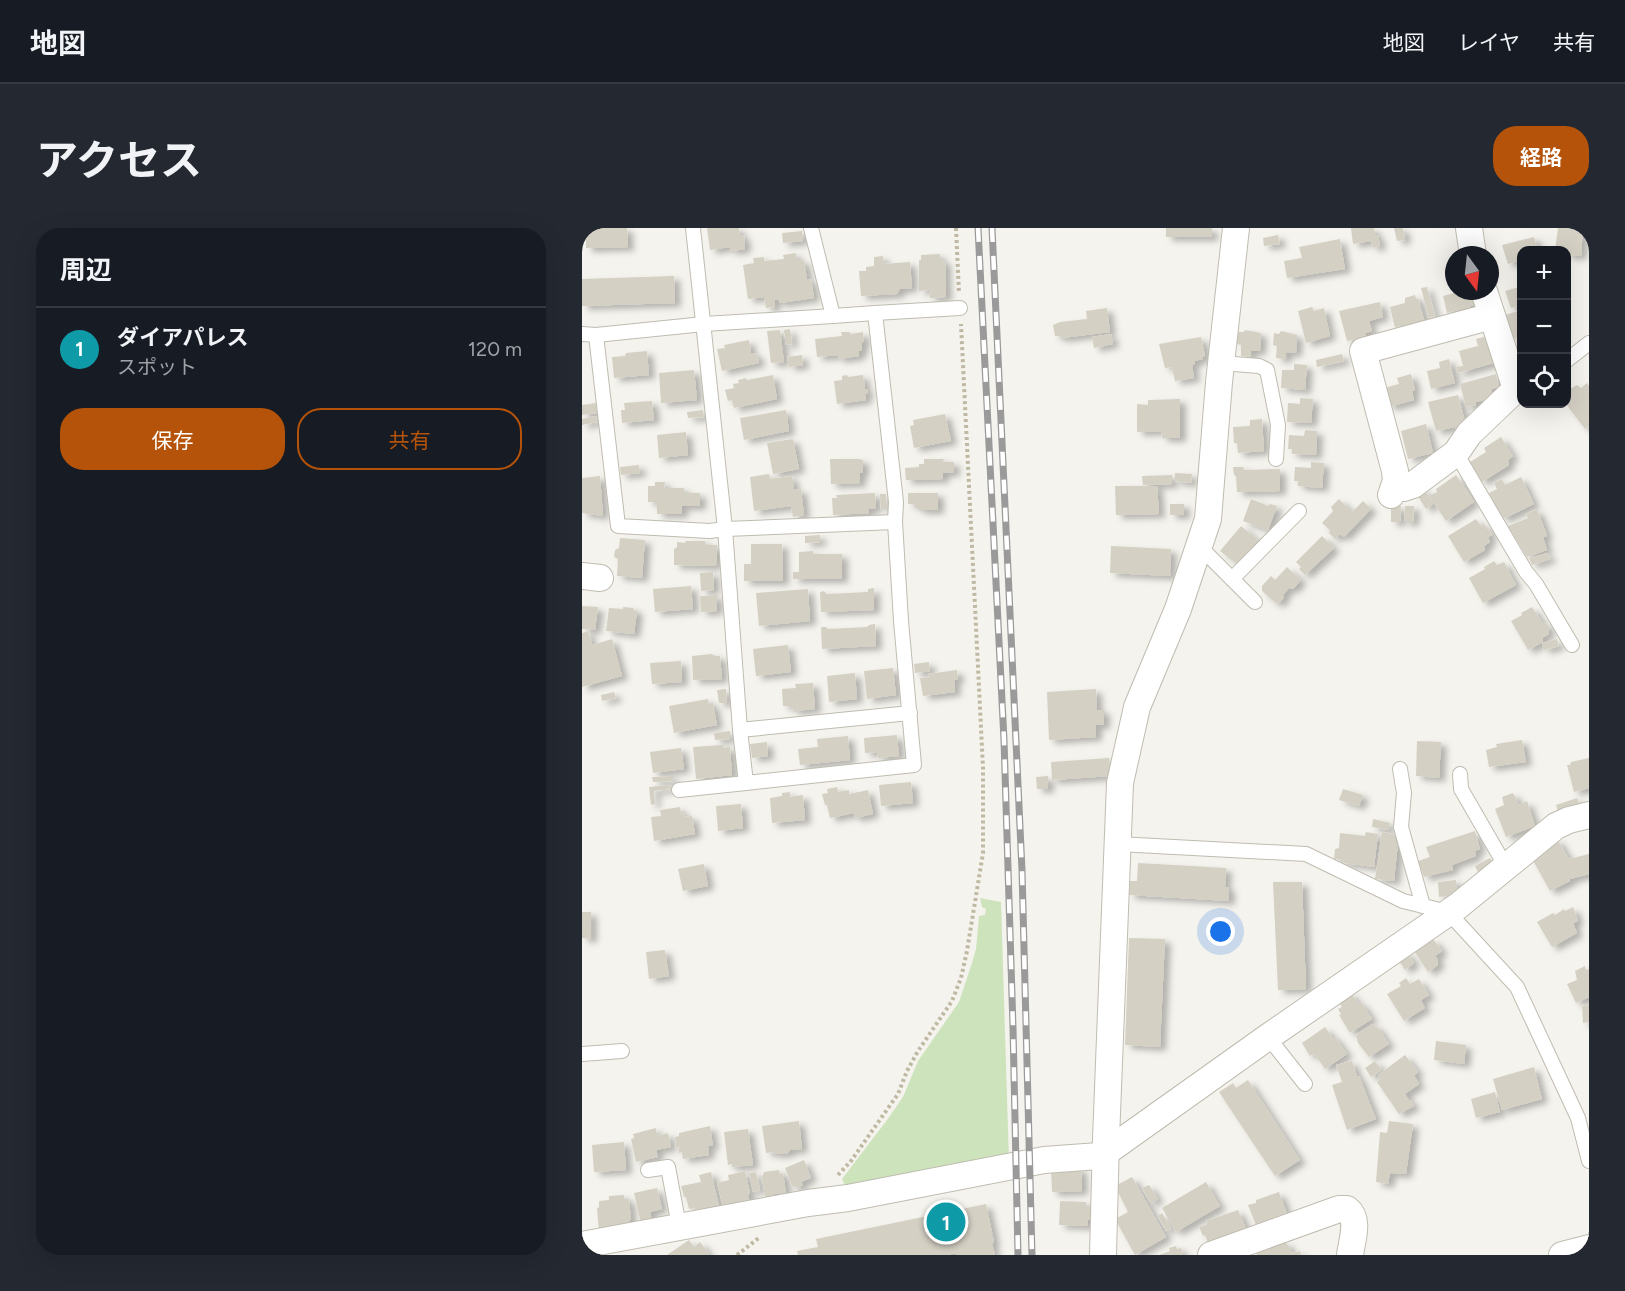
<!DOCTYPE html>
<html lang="ja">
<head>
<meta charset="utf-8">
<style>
	body { margin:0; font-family:Figtree,"Noto Sans JP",sans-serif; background:#242831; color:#f1f3f6 }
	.controls { position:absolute; right:18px; top:18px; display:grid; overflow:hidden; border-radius:12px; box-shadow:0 6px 24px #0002 }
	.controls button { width:54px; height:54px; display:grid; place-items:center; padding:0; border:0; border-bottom:2px solid #363941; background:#171b24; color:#f1f3f6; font:30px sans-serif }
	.compass { position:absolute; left:863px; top:18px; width:54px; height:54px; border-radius:50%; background:#171b24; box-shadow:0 6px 24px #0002; rotate:165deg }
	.you { position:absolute; left:639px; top:704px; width:21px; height:21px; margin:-15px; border:4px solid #fff; border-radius:50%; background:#1a73e8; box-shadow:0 0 0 9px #1a73e833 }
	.badge { display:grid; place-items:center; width:39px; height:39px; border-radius:50%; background:#b45309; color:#fff; font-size:20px; font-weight:700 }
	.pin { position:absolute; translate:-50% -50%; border:3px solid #fff; box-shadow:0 2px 6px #0006 }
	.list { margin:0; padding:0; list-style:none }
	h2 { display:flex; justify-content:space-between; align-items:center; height:78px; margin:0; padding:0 24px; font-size:26px }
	h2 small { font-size:20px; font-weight:400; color:#9ea1a6 }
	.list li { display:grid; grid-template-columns:39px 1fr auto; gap:18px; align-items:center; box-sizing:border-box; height:84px; padding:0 24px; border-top:2px solid #363941 }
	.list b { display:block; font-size:22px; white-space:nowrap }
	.list p { margin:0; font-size:20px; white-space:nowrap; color:#9ea1a6 }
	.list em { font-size:20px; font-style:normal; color:#9ea1a6 }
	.actions { display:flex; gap:12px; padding:18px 24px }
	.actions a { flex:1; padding:14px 0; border:2px solid #b45309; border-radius:24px; text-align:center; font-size:21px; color:#b45309 }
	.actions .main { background:#b45309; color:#fff }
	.icon { flex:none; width:33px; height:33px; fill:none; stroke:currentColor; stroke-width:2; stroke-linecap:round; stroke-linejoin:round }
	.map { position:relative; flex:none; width:1007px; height:1027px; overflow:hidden; border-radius:24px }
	header { display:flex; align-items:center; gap:36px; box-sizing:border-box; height:84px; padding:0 30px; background:#171b24; border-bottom:2px solid #363941 }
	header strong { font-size:28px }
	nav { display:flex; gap:33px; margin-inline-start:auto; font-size:21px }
	.intro { display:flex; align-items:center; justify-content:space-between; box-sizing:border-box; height:144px; padding:0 36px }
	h1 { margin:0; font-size:42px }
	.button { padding:15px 27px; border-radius:24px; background:#b45309; color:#fff; font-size:21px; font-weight:700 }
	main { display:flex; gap:36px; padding:0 36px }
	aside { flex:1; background:#171b24; border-radius:24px; box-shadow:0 6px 24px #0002 }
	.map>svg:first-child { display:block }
	.green { fill:#cce3bb }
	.building { fill:#d5d0c4; filter:url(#shadow) }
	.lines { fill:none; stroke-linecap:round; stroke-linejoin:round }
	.lane-casing { stroke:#bfbcb0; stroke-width:16 }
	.street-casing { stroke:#bfbcb0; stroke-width:28 }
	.path { stroke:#bfb9a3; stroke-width:4; stroke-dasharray:3 3; stroke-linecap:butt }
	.lane { stroke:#fff; stroke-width:14 }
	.street { stroke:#fff; stroke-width:26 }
	.rail-casing { stroke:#9a9a9a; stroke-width:7 }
	.rail { stroke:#fff; stroke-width:4.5; stroke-dasharray:14; stroke-linecap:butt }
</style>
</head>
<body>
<header>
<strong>地図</strong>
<nav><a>地図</a><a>レイヤ</a><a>共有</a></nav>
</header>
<div class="intro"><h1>アクセス</h1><a class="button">経路</a></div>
<main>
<aside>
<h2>周辺<small></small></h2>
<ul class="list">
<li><span class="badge" style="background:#0f9aa8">1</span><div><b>ダイアパレス</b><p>スポット</p></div><em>120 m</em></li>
</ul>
<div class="actions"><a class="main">保存</a><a>共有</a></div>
</aside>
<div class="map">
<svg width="1007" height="1027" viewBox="0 0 1007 1027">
	<defs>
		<filter id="shadow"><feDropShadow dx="6" dy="4" stdDeviation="3" flood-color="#0004"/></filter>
	</defs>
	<rect width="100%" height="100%" fill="#f5f3ed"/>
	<path class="green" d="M398,670l21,4 8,260 -161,26 -3,-3 -3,-6 45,-59 16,-23 15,-36 41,-59 13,-39 4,-14 3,-33 6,-1 1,-6 -4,-2z"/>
	<g class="building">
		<path d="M4,0h41l1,19 -42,1z"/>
		<path d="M125,0h32l1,8 4,-1 1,14 -14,2 -1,-4 -20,3z"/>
		<rect x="584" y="0" width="46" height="9"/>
		<path d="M769,0h23l1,7h3l2,11 -7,2 -2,-7 -18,3z"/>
		<path d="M812,0h9l2,12 -8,1z"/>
		<path d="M976,0h25l-2,28 -15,-1v-5h-11z"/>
		<path d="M220,3l1,10 -20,2 -1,-10z"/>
		<path d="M696,7l2,9 -16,2 -1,-8z"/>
		<path d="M952,9l4,13h-17v10l-13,4 -6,-19z"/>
		<path d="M758,11l5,30 -58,9 -3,-17 18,-3 -3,-11z"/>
		<path d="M214,25l1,8 7,-1 3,20 4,-1 3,19 -34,5 -2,-4 -4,1 1,7 -9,1 -2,-11 -16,2 -5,-34 11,-2 -1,-5 11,-1v4l20,-2 -1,-4z"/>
		<path d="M358,26v7l5,-1 1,37 -16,1 -1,-8 -10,1v-31h2v-5z"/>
		<path d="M301,28v8l27,-2 2,26 -12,1 -3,5 -36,2 -2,-25h7v-4l8,-1v-9z"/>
		<path d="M92,48l1,27 -93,3v-27z"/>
		<path d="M938,53h1v24l-10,3 -6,-17 14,-4z"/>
		<path d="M845,59l8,29 -6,2 -8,-30z"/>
		<path d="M880,63h10l4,13 -5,2v1l-24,6 -4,-17z"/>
		<path d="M833,67l1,4 2,-1 7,25 -24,5 -2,-2 -4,2 -5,-21 15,-4v-5z"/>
		<path d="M798,74l3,15 -14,4 3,10 -6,2v4l-19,4 -8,-30z"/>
		<path d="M730,79l2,4 10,-3 6,28 -24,7 -8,-32z"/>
		<path d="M525,80l3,24 -48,6 -3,-2h-4l-2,-11 7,-3 27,-3 -1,-8z"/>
		<path d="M939,82v27l-8,2 -11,-23z"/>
		<path d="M208,101l2,15 -6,1 -2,-15z"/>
		<path d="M198,102l4,32 -13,1 -4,-32z"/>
		<path d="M663,102l16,3 -1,18h-9l-1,6 -9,-1v-11l-4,-1 1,-12h6z"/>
		<path d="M699,103l16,4 -1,18 -10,-1v7l-10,-1 1,-12 -4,-1 1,-12 5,1z"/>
		<path d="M259,104h8l2,2 12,-2 1,9 -2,2v8h-3v5l-20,3 -1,-4 -21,2 -2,-18 27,-3z"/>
		<path d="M529,106l2,10 -19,4 -2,-11z"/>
		<path d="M905,108l7,27 -36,10 -2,-6 7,-1 -4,-15 19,-5 -2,-7z"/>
		<path d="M619,109l4,19 -3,1 1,2 -9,2 1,3 -3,1 2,13 -19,3 -3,-14 -7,1 -6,-24z"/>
		<path d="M167,112l2,13 6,1 2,9 -37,8 -5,-22 8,-1 -1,-3z"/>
		<path d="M65,123l2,24 -35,3 -2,-21 13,-1 1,-3z"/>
		<path d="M760,126l2,7 -27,6 -1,-7z"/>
		<path d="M220,127l1,10 -14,2 -2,-10z"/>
		<path d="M867,131l6,24 -24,6 -4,-18 13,-3 -1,-6z"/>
		<path d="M712,136l13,1 -2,25 -24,-2 1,-18h12z"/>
		<path d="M112,142l3,30 -36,3 -2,-30z"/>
		<path d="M829,146l4,16 -3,1 2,9 -25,7 -5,-19 15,-4 -2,-6z"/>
		<path d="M914,146l3,13 -8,2 3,9 -18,4v3l-10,2 -6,-23z"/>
		<path d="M191,147l4,24 -43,9 -2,-8 -4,1 -3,-11 9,-2 -1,-4 6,-1 -1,-3 8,-2 1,2z"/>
		<path d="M265,147l1,2 15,-2 2,14h3v4l-3,1 1,6 -29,4 -3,-23 8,-1v-4z"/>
		<path d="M1005,155l2,3v40l-4,3 -19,-25v-6l4,-3 -2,-5 9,-5 4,3z"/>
		<path d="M876,167l8,30 -10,6 -1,-4 -19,4 -8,-29z"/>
		<path d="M718,170l13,1 -2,24 -24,-1 1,-19 12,1z"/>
		<path d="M598,171v39h-18l-1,-7 -24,1v-28l11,1v-5z"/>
		<path d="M70,173l2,19 -32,3 -1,-13h4l-1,-7z"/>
		<path d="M14,175l1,10 -15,2v-10z"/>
		<path d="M121,182l1,7 -16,1 -1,-6z"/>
		<path d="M204,182l3,21 -45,9 -4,-22z"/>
		<path d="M363,186l6,27 -37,7 -4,-22 4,-1 -1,-5z"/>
		<path d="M14,188l1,6 -15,3v-6z"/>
		<path d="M680,191l2,32 -26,2 -1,-10h-3l-1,-16 17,-1v-6z"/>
		<path d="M844,196l7,29 -25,6 -7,-28z"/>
		<path d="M723,202l12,1 -1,24 -24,-1v-5h-4l1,-14 15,1z"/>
		<path d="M104,204l2,23 -29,3 -2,-23z"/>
		<path d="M919,209l12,19 -5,4 1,5 -27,17 -12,-20 16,-10 -2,-4z"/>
		<path d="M211,211l6,30 -26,5 -6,-31z"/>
		<path d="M248,231h28l5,1v13h-3v10l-29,1z"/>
		<path d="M342,231h20l-1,3h11v10l-11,1v6l-37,1 -1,-12 14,-1v-3h5z"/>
		<path d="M729,234l13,1 -2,25 -24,-2v-5h-4l1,-14 16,1z"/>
		<path d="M57,237l1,8 -19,2 -1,-8z"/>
		<path d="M651,239h10l1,3 36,-1v22l-43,1 -1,-16 -2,-1z"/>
		<path d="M593,245l17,1 -1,9 -16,-2z"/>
		<path d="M187,246l1,5 22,-3 2,14 7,-1 3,26 -11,2 -2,-11 -37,5 -4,-34z"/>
		<path d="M590,247v9l-29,1 -1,-9z"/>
		<path d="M874,247l18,27 -28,19 -17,-25 8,-4 -1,-3z"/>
		<path d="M18,248l3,40 -21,-3v-35z"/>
		<path d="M939,249l13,27 -31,15 -14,-26 8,-4 -3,-6 8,-4 3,6z"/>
		<path d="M73,254h10l-1,6h20v5h16v13h-18v8h-25v-12h-9v-16h7z"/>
		<path d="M533,258h42l2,28 -43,1z"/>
		<path d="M841,260l10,16 -7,5 -10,-16z"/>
		<path d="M293,265l1,16h-8l1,4 -36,2 -1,-17h5l-1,-3z"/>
		<path d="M326,265h30v17h-18v-2h-5v-4h-7z"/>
		<path d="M298,266h6l1,15h-6z"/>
		<path d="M669,271l17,7 2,-2 7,2 -9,24 -25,-9z"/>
		<path d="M757,271l13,13 11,-11 8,8 -27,28 -4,-3 -5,5 -6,-6 1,-3 -8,-7 11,-12 -2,-4z"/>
		<rect x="588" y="276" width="14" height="11"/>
		<path d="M809,278h10l-1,16h-9z"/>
		<path d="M823,278h9l-1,16h-9z"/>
		<path d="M955,281l10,27 -4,1 4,13 -20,7 -19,-31 20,-8 -2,-4z"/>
		<path d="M894,291l5,7 3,-2 8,11 -4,2 2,5 -6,4 1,4 -21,12 -16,-26z"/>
		<path d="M659,298l17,14 -21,24 -17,-13z"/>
		<path d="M238,307v7l-15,1v-7z"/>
		<path d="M740,308l12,12 -29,27 -6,-6 2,-2 -5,-5z"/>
		<path d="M38,310l25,2 -3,38 -25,-2 1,-17 -4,-2 1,-7 4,-2z"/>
		<path d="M104,313h19l1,4h11l-1,21 -42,-1v-16l3,-2v-5l8,1z"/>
		<path d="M169,316h31l1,37h-39v-17h7z"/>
		<path d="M529,318l60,3 -1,27 -60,-3z"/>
		<path d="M231,323v3h29v25h-49v-7h6v-20z"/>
		<path d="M966,325l2,6 -18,6 -3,-7z"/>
		<path d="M912,333l3,4 7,-3 12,23 -33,18 -14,-25 16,-9 -1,-2z"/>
		<path d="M705,339l14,13 -8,9 -4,-1 -6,7 1,3 -7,6 -15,-13v-5l9,-10 4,4z"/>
		<path d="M131,344l1,18 -13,1 -1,-18z"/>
		<path d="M109,358l2,23 -38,3 -2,-23z"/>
		<path d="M292,360v22l-53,2 -1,-20 4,-1 3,3 41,-2v-3z"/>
		<path d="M226,361l2,32 -51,5 -3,-33z"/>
		<path d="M135,367v16l-16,1 -1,-16z"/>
		<path d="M0,378l16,1 -3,23 -13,-1z"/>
		<path d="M41,379l10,1 2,3h2l-3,23 -28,-3 3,-23 14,1z"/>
		<path d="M950,379l11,17 3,-1 4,6 -2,1 1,4 -7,4 1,4 -15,8 -17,-29 11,-6 -1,-2z"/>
		<path d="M293,396l1,22 -54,3 -1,-22h5l2,2 39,-2 2,-2z"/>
		<path d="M6,403l4,14 20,-6 10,37 -40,11v-54z"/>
		<path d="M975,411l2,7 -15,4 -2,-7z"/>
		<path d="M206,417l3,27 -35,4 -3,-27z"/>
		<path d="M129,426l5,2h4l2,23 -29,1 -1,-24z"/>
		<path d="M99,433l1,21 -30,2 -2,-21z"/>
		<path d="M347,434l1,9 -15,2 -1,-9z"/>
		<path d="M311,440l3,27 -29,4 -3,-28z"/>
		<path d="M375,442l1,10h-4l1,12 -32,4 -3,-18 9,-1 -1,-3z"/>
		<path d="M273,445l2,26 -28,3 -2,-26z"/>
		<path d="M231,455l2,26 -21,2 -3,-5h-8l-1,-17 14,-1 -1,-4z"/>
		<path d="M144,461l1,14h-8l-2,-13z"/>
		<path d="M514,461l1,21h7v15h-8v12l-47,3 -2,-48z"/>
		<path d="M32,464l2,6 -14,3 -1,-6z"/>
		<path d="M126,471l1,5h4l4,21 -43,8 -5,-27z"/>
		<path d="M148,503v8l-15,1 -1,-7z"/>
		<path d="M315,507l2,21 -21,2 -1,-6 -12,1 -1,-15z"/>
		<path d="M266,508l2,24 -50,5 -2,-16 20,-2 -1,-8z"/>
		<path d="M940,512l4,22 -37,5 -3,-17 11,-3 -1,-3z"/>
		<path d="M835,513l24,1 -2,36 -23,-2z"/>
		<path d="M185,514l1,14 -16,2 -2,-14z"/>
		<path d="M141,517l1,3 6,-1 2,28 -36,4 -3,-32z"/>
		<path d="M99,520l3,21 -31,4 -3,-21z"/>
		<path d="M527,530l2,18 -59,4 -1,-18z"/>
		<path d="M1007,530v30l-15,4 -7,-27h3l1,-3z"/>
		<path d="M91,548v5l-20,1 -1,-5z"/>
		<path d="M466,548v13h-11l-1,-12z"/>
		<path d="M329,554l2,21 -32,3 -2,-21z"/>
		<path d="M87,557l1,4 -16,2 1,13 -4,1 -2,-18z"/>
		<path d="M255,559l1,5 11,-2v4l19,-4 5,24 -18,4 -1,-5 -24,5 -3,-13h-2l-3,-11 6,-1 -1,-4z"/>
		<path d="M761,561l20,6 -4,11 -20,-6z"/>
		<path d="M208,564v5l13,-2 2,25 -33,3 -2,-25 12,-2v-3z"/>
		<path d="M931,565l6,12 8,-4 8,25 -29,11 -11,-28 9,-4 -2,-8z"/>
		<path d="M995,570l3,8 -22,6 -2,-7z"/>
		<path d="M159,576l2,24 -25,3 -2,-25z"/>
		<path d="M98,579l1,7 3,-1 1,4 7,-1 3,18 -41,7 -3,-24 10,-1 -1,-6z"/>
		<path d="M791,591l17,4 -2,7 -16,-3z"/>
		<path d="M893,603l5,18 -5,2 1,5 -24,9 1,5 -29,7 -6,-16 12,-4 -4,-10z"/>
		<path d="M784,604l12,2 -4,33 -30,-4 -1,-3 -9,-1 1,-10 4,-1 1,-15 25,3z"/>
		<path d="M800,604l14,3v7l2,1 -4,38 -19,-2z"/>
		<path d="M975,611l12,20 20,-5v20l-19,5v2l-20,10 -19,-34 20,-10 -2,-4z"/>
		<path d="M908,630l3,6 -15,8 -3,-6z"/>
		<path d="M556,635l88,5 -1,19h4v14l-100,-6 1,-14h7z"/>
		<path d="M122,636l4,22 -25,5 -5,-22z"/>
		<path d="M874,652l2,15 -19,2 -1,-15z"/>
		<path d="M691,654h29l4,107 -28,1z"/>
		<path d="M991,679l5,14 -5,2 4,10 -25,14 -15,-25 16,-9 2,2 9,-6 1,2z"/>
		<path d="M0,684h9v27l-9,-1z"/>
		<path d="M547,710l36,1 -5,108 -35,-2z"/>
		<path d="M851,711l9,12 -7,5 3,4v5l-10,7 -14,-21z"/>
		<path d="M83,722l4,26 -20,3 -3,-27z"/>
		<path d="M824,723l8,12 -9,7 -8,-12z"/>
		<path d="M1003,738l1,4 3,-1v28l-13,6 -9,-19 10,-4 -2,-9z"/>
		<path d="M824,750l4,6 9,-5 10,16 -8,5 4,8 -21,13 -17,-27 14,-8 -2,-3z"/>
		<path d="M768,764l9,12 2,-2 11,17 -22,14 -11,-18 2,-1 -3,-5 4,-2 -5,-7z"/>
		<path d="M1007,777v17l-6,1 -1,-17z"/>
		<path d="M791,796l5,4 11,16 -20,13 -11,-14 -2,-8z"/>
		<path d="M743,799l7,10h3l12,17 -22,15 -11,-16 -4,3 -8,-13z"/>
		<path d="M854,813l30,4 -2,19 -30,-4z"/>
		<path d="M823,827l13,17 -4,3 5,9 -14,10 4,6h2l3,6 -15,8 -22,-32 3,-3 -2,-4z"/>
		<path d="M770,833l5,15h2l17,43 -29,11 -15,-45 10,-3 -6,-17z"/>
		<path d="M793,833l7,9 -11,7 -6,-9z"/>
		<path d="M952,839l8,32 -40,11 -9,-31z"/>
		<path d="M666,852l52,80 -25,16 -56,-84 14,-9 3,5z"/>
		<path d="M913,864l5,20 -24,6 -5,-19z"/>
		<path d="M217,893l3,28 -12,1 -2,3 -12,1 -3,-2 -7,1 -4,-27z"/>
		<path d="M807,893l24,3 -7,50 -16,-1 -2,11 -12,-2 4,-50 7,1z"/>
		<path d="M128,898l3,20h-5l1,9 -26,4 -1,-7 -3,1v-6l-3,1 -1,-11 4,-1v-3z"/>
		<path d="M74,900l1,8 11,-3 3,14 -15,3 2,7 -22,5 -5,-23 3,-1 -1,-4z"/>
		<path d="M166,901l5,36 -21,2v-3l-4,1 -4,-33z"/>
		<path d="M42,914l2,28 -32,2 -2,-27z"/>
		<path d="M222,932l7,18 -10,4 2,3 -7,3 -1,-2h-3l-7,-18z"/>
		<path d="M469,940h30l1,23 -30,1z"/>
		<path d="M197,942l1,4 3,-1 3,20 -12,1v4l-6,1 -3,-2 -3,-20 2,-5z"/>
		<path d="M163,943l5,22 -2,2 2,8 -26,7 -7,-27 12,-3 -1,-5z"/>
		<path d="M129,944l9,38 -23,5 -1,-7 -7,1 -3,-12h-2l-3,-11 20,-4 -2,-7z"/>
		<path d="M174,944l4,18 -7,2 -4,-19z"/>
		<path d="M550,949l34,60 -31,18 -20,-36 13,-7 -13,-26z"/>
		<path d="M624,954l14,24 -44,26 -14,-24z"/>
		<path d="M567,957l9,14 -7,4 -9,-15z"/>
		<path d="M75,960l5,21 -12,3 2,9 -11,3 -7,-31z"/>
		<path d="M697,964l9,25 -31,11 -9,-23 8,-2v-3z"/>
		<path d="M42,967v4h5l2,21h-2l1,7 -31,3 -2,-21 2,-2v-6l10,-1v-4z"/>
		<path d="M478,973l26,1v5h6v13h-4v6l-29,-1z"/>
		<path d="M404,976l8,38 -2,1 3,12h-39v-2l-10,2h-148l-1,-4 21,-4 -2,-8z"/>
		<path d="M656,982l9,21 -38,14 -4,-10 -2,1 -4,-9 8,-3 -1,-3z"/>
		<path d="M580,985l9,15 -5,3 -8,-15z"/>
		<path d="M107,1012l5,7 6,-5 9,12 -2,1h-40z"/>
		<path d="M703,1014l4,4 3,7 8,-2 1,4h-44l-2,-5 10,-3 1,2z"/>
		<path d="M594,1018l1,3 4,-1 2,7h-24l11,-4 -1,-3z"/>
	</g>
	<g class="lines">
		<g class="lane-casing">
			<g id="lane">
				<path d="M111,0l32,301 15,201 6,53 168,-18 -13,-144 -6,-99 1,-20 -21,-189 -42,3 -22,-88"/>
				<path d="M293,85l85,-5"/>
				<path d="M0,106l14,1 108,-11 129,-8"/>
				<path d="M14,107l22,191 92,5 15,-2 170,-7"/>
				<path d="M984,133l23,-18"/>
				<path d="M639,135l38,3 8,4 11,55 -2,34"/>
				<path d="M874,225l70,119 10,12 36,61"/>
				<path d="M617,318l56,56"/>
				<path d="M650,351l67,-68"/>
				<path d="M158,502l170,-17"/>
				<path d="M818,541l4,24 -3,34 22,79"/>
				<path d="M878,546l1,15 45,78"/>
				<path d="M97,562l67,-7"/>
				<path d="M536,616l188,10 97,47 45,11 69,75 61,131 11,43"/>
				<path d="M686,809l37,47"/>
				<path d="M0,826l40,-3"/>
				<path d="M66,942l20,-3 11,59"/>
			</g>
		</g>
		<g class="street-casing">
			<g id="street">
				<path d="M887,0l4,27"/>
				<path d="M812,260h10l9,-3 43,-32 13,-19 47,-45 -32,-98"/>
				<path d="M809,267l5,-14 -1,-10 -32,-120 129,-35"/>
				<path d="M0,348l18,2"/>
				<path d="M0,1017l226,-42 40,-5 196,-38 55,-4 6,-3 163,-116 190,-131 98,-80 13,-6 20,-5"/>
				<path d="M521,1027l3,-116 14,-356 17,-76 41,-98 30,-90 11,-137 17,-154"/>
				<path d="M629,1027l128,-46h8c13,10 5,31 3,46"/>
				<path d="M980,1027l27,-7"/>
			</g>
		</g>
		<g class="path">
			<path d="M374,0l3,65"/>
			<path d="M256,947l13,-14 47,-67 9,-23 11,-20 34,-50 9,-23 6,-27 16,-98v-85l-22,-444"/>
			<path d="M155,1027l23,-18"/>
		</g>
		<use href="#lane" class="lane"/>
		<use href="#street" class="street"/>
		<g class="rail-casing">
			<g id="rail">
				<path d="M396,0l26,512 9,288 5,227"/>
				<path d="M410,0l30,642 10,385"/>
			</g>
		</g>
		<use href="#rail" class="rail"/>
	</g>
</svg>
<div class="controls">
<button>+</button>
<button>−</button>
<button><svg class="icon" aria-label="locate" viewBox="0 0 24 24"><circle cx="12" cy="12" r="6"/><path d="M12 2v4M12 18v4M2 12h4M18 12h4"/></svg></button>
</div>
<svg class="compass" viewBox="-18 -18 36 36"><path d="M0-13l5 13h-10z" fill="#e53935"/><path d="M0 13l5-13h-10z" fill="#9ea1a6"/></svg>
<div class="you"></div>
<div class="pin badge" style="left:364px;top:994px;background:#0f9aa8">1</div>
</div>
</main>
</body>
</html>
